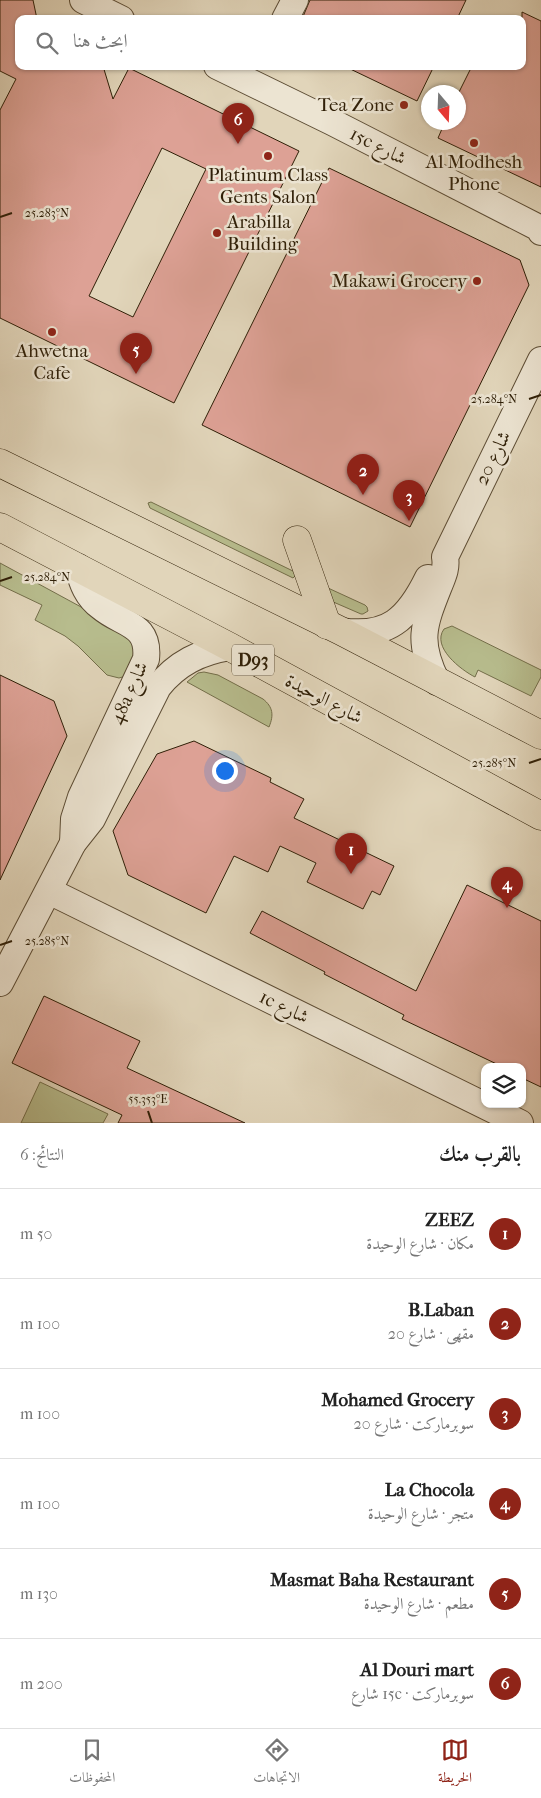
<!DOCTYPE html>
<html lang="ar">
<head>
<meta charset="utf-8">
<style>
	body { margin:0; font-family:"IM FELL French Canon",Amiri,serif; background:#f2f2f2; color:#222; direction:rtl }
	.controls { position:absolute; right:15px; bottom:15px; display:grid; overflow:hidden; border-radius:10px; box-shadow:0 1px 4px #0004 }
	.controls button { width:45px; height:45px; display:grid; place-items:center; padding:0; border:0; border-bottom:1px solid #e0e0e0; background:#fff; color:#222; font:25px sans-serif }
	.compass { position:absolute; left:421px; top:85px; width:45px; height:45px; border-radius:50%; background:#fff; box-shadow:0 1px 4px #0004; rotate:161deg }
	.you { position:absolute; left:224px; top:770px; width:18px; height:18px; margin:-12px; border:4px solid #fff; border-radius:50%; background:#1a73e8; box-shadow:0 0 0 8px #1a73e833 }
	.badge { display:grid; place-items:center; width:32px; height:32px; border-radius:50%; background:#8f2418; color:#fff; font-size:16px; font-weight:700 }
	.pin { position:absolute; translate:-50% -41px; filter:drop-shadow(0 1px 2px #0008) }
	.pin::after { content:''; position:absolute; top:26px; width:18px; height:15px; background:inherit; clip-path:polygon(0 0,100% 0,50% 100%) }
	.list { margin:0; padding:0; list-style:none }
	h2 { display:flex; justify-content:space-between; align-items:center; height:65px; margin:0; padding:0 20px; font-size:21px }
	h2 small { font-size:16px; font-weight:400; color:#767676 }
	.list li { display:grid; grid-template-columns:32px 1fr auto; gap:15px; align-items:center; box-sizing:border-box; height:90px; padding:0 20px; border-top:1px solid #e0e0e0 }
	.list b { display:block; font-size:19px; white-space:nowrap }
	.list p { margin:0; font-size:16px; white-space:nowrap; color:#767676 }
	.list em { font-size:16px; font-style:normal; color:#767676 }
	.icon { flex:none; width:28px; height:28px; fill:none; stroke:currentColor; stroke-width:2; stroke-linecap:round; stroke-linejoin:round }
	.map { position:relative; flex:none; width:541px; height:1123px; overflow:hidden; direction:ltr }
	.search { position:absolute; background:#fff; box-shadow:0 1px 4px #0004; left:15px; right:15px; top:15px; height:55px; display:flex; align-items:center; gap:12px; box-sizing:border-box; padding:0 18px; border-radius:10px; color:#767676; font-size:19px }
	.sheet { height:605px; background:#fff }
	nav { display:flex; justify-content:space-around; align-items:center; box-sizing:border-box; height:70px; border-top:1px solid #e0e0e0; background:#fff; font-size:14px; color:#767676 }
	nav a { display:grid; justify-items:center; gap:2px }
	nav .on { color:#8f2418 }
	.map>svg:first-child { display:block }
	.green { fill:#b7bc8d; stroke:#736e4a }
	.building { fill:#dda195; stroke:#2f1f07; fill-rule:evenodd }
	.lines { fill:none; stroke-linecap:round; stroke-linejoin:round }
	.minor-casing { stroke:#5c4c34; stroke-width:28 }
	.major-casing { stroke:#2f1f07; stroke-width:29 }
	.minor { stroke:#ece4d2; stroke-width:26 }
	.major { stroke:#e1d5ba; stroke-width:28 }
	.ticks { fill:none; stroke:#2f1f07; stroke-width:2 }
	.poi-dot { fill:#8f2418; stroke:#ece4d2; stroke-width:2 }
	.labels { text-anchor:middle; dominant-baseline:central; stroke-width:5; stroke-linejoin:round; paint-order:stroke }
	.shield { fill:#ece4d2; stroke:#685a44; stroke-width:1 }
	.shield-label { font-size:18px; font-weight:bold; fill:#2f1f07 }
	.poi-label { font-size:19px; fill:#2f1f07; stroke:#ece4d2 }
	.street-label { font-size:19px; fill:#2f1f07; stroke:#ece4d2 }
	.ticks-label { font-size:12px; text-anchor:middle; fill:#2f1f07; stroke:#ece4d2; stroke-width:5; stroke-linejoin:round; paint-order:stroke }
</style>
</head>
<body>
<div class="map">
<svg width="541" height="1123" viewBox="0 0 541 1123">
	<rect width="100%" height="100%" fill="#e1d5ba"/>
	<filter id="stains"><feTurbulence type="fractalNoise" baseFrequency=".004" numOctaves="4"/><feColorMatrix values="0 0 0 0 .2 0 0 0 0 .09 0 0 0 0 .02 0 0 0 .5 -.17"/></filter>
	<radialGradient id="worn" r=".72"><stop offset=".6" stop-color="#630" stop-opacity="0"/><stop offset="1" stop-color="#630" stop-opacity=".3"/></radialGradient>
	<g class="green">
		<path d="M151,502l144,70 1,3 -3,3 -2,-1 -141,-69 -2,-5z"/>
		<path d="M0,563l129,70 11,12 -14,31 -7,2 -12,-3 -29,-29 -13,-10 -30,-16 7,-15 -42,-20z"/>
		<path d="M328,588l37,17 2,2 1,4 -5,3h-2l-30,-13z"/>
		<path d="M452,626l89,44v7l-10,19 -53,-26 -3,7c-14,-7 -44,-30 -31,-48z"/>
		<path d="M204,672l14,3 45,24c10,8 11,16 6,28l-82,-45 11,-9z"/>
		<path d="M40,1082l68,32 -5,9h-82z"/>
	</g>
	<g class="building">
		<path d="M0,0h33l4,19h-18v47h84l10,33 16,-31 170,83 -125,252 -174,-85v-208l16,-31 -16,-8zM162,148l44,21 -73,148 -44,-21z"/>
		<path d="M310,0h156l-9,19h-155z"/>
		<path d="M522,12l19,9v166l-103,-49 7,-16h13v-28l14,-28h50z"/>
		<path d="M344,66h90l-17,35z"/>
		<path d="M329,168l191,92 9,25 -119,242 -208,-102z"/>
		<path d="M0,675l54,26 13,35 -67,144z"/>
		<path d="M194,741l77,37 -1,4 34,17 -10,19 100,48 -14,29 -8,-4 -9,18 -56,-27 9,-19 -36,-17 -12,26 -34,-16 -28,57 -78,-38 -15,-44 44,-77z"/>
		<path d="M467,885l74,36v166l-19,-9v-11h-19l-101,-48 2,-4 -80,-41 1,-2 -75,-39 12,-22 154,80z"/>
		<path d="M44,996l96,45 -13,27 118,55h-127l4,-8 -110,-52z"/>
	</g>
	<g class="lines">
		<g class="minor-casing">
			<g id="minor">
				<path d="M83,0l38,19"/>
				<path d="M285,19l10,-19"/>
				<path d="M217,66l115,56 207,106 2,4"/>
				<path d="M341,631c47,7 67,-12 87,-53"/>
				<path d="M437,682c-20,-40 -14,-56 2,-96 4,-10 8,-18 6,-29l96,-197"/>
				<path d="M73,843l1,-24 7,-22 65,-138c4,-36 -24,-34 -45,-52 -14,-10 -19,-24 -23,-40"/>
				<path d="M49,891l471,232"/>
				<path d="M0,983l73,-140 19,-24 66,-132c19,-24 42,-35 72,-40"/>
			</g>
		</g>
		<g class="major-casing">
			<g id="major">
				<path d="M0,463l341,168 200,104"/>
				<path d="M0,527l230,120 311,169"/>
				<path d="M297,540l30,85"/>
			</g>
		</g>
		<use href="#minor" class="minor"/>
		<use href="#major" class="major"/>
	</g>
	<path class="ticks" d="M0,217l12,-4M529,399l12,-4M0,581l12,-4M529,763l12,-4M0,945l12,-4M148,1111l4,12"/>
	<g class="poi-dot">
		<circle cx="404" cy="105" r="5"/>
		<circle cx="474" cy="143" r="5"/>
		<circle cx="268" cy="156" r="5"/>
		<circle cx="217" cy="233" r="5"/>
		<circle cx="477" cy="281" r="5"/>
		<circle cx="52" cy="332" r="5"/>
	</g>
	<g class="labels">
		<rect class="shield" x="232" y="644.5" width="42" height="31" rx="4"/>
		<g class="shield-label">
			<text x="253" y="660">D93</text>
		</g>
		<g class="poi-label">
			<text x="394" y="105" text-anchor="end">Tea Zone</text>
			<text x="474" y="162">Al Modhesh<tspan x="474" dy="22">Phone</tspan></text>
			<text x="268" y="175">Platinum Class<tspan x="268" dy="22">Gents Salon</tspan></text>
			<text x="227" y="222" text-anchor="start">Arabilla<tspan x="227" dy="22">Building</tspan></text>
			<text x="467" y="281" text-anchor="end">Makawi Grocery</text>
			<text x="52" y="351">Ahwetna<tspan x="52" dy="22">Cafe</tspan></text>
		</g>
		<g class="street-label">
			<text transform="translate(378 146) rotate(27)">15c شارع</text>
			<text transform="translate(493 458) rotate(-64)">شارع 20</text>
			<text transform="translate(129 693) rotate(-66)">48a شارع</text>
			<text transform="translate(324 699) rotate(28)">شارع الوحيدة</text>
			<text transform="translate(284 1007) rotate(26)">1c شارع</text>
		</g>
	</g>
	<g class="ticks-label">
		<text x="47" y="217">25.283°N</text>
		<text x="494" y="403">25.284°N</text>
		<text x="47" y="581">25.284°N</text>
		<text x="494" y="767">25.285°N</text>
		<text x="47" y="945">25.285°N</text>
		<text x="148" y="1103">55.353°E</text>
	</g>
	<rect width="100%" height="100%" filter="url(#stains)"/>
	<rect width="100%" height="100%" fill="url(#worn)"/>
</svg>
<div class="controls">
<button><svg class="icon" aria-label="layers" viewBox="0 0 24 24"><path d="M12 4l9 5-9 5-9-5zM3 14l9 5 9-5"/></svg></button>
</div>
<svg class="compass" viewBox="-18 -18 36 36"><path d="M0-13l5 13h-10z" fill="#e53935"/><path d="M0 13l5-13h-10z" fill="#767676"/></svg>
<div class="you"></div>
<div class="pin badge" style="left:351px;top:874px">1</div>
<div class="pin badge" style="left:363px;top:495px">2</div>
<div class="pin badge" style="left:409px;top:521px">3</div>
<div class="pin badge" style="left:507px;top:908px">4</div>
<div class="pin badge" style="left:136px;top:374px">5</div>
<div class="pin badge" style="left:238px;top:144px">6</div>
<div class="search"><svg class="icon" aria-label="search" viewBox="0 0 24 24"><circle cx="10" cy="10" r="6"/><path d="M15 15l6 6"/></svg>ابحث هنا</div>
</div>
<section class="sheet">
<h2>بالقرب منك<small>النتائج: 6</small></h2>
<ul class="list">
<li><span class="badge">1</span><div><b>ZEEZ</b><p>مكان · شارع الوحيدة</p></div><em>50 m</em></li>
<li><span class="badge">2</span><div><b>B.Laban</b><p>مقهى · شارع 20</p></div><em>100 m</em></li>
<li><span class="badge">3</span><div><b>Mohamed Grocery</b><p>سوبرماركت · شارع 20</p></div><em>100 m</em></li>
<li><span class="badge">4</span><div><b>La Chocola</b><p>متجر · شارع الوحيدة</p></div><em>100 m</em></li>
<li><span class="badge">5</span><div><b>Masmat Baha Restaurant</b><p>مطعم · شارع الوحيدة</p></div><em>130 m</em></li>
<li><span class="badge">6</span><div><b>Al Douri mart</b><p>سوبرماركت · 15c شارع</p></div><em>200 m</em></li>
</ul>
</section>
<nav>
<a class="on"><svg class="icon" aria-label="map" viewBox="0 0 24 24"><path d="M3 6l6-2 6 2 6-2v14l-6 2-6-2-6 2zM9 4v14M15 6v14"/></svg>الخريطة</a>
<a><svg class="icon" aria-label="directions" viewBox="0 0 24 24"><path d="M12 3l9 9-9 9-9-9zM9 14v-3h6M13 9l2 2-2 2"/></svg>الاتجاهات</a>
<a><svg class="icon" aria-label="saved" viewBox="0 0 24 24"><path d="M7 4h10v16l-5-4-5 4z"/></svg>المحفوظات</a>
</nav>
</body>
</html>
